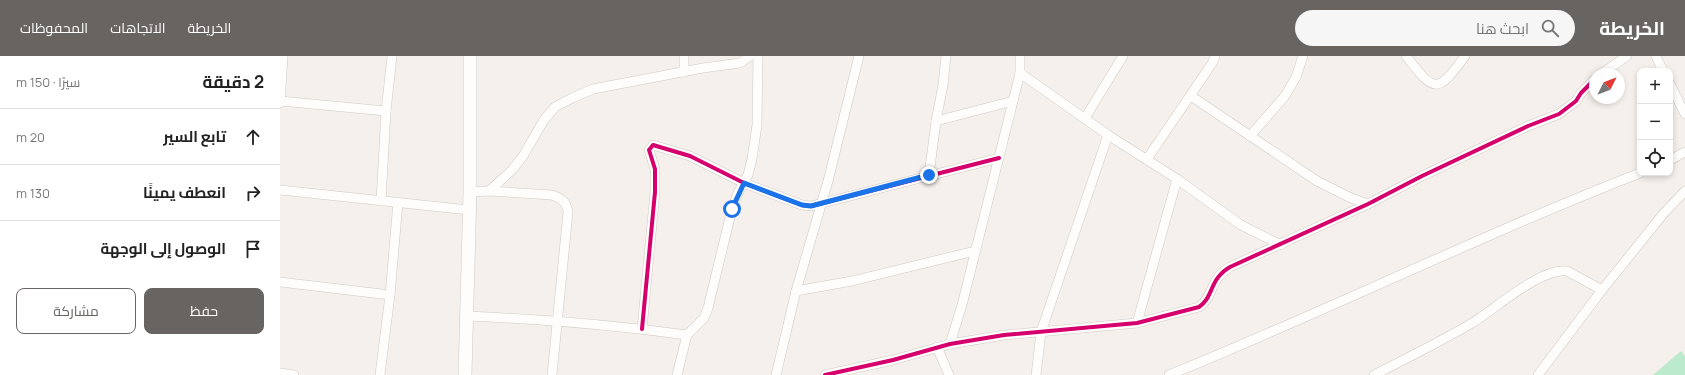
<!DOCTYPE html>
<html lang="ar">
<head>
<meta charset="utf-8">
<style>
	body { margin:0; font-family:Manrope,Cairo,sans-serif; background:#f6f6f6; color:#222; direction:rtl }
	.controls { position:absolute; right:12px; top:12px; display:grid; overflow:hidden; border-radius:8px; box-shadow:0 2px 6px #0003 }
	.controls button { width:36px; height:36px; display:grid; place-items:center; padding:0; border:0; border-bottom:1px solid #e0e0e0; background:#fff; color:#222; font:20px sans-serif }
	.compass { position:absolute; left:1309px; top:12px; width:36px; height:36px; border-radius:50%; background:#fff; box-shadow:0 2px 6px #0003; rotate:48deg }
	.stop { position:absolute; width:12px; height:12px; margin:-9px; border:3px solid #1a73e8; border-radius:50%; background:#fff }
	.stop.end { background:#1a73e8; border-color:#fff; box-shadow:0 1px 4px #0008 }
	.list { margin:0; padding:0; list-style:none }
	h2 { display:flex; justify-content:space-between; align-items:center; height:52px; margin:0; padding:0 16px; font-size:17px }
	h2 small { font-size:13px; font-weight:400; color:#767676 }
	.list li { display:grid; grid-template-columns:26px 1fr auto; gap:12px; align-items:center; box-sizing:border-box; height:56px; padding:0 16px; border-top:1px solid #e0e0e0 }
	.list b { display:block; font-size:15px; white-space:nowrap }
	.list em { font-size:13px; font-style:normal; color:#767676 }
	.actions { display:flex; gap:8px; padding:12px 16px }
	.actions a { flex:1; padding:9px 0; border:1px solid #686462; border-radius:8px; text-align:center; font-size:14px; color:#686462 }
	.actions .main { background:#686462; color:#fff }
	.icon { flex:none; width:22px; height:22px; fill:none; stroke:currentColor; stroke-width:2; stroke-linecap:round; stroke-linejoin:round }
	.map { position:relative; flex:none; width:1405px; height:319px; overflow:hidden; direction:ltr }
	header { display:flex; align-items:center; gap:24px; box-sizing:border-box; height:56px; padding:0 20px; background:#686462; color:#fff }
	header strong { font-size:19px }
	nav { display:flex; gap:22px; margin-inline-start:auto; font-size:14px }
	.search { width:280px; height:36px; background:#f6f6f6; display:flex; align-items:center; gap:10px; box-sizing:border-box; padding:0 14px; border-radius:22px; color:#767676; font-size:15px }
	main { display:flex }
	aside { flex:1; background:#fff }
	.map>svg:first-child { display:block }
	.garden { fill:#bceacc }
	.lines { fill:none; stroke-linecap:round; stroke-linejoin:round }
	.street-casing { stroke:#cdc9c6; stroke-width:10 }
	.secondary-casing { stroke:#cdc9c6; stroke-width:14 }
	.street { stroke:#fefdfc; stroke-width:9 }
	.secondary { stroke:#fefdfc; stroke-width:13 }
	.cycleway-casing { stroke:#fefefe; stroke-width:6 }
	.cycleway { stroke:#d6006c; stroke-width:4 }
	.route { stroke:#1a73e8; stroke-width:5 }
</style>
</head>
<body>
<header>
<strong>الخريطة</strong>
<div class="search"><svg class="icon" aria-label="search" viewBox="0 0 24 24"><circle cx="10" cy="10" r="6"/><path d="M15 15l6 6"/></svg>ابحث هنا</div>
<nav><a>الخريطة</a><a>الاتجاهات</a><a>المحفوظات</a></nav>
</header>
<main>
<div class="map">
<svg width="1405" height="319" viewBox="0 0 1405 319">
	<rect width="100%" height="100%" fill="#f6f0ec"/>
	<path class="garden" d="M1401,295l4,5v19h-32z"/>
	<g class="lines">
		<g class="street-casing">
			<g id="street">
				<path d="M404,0v16"/>
				<path d="M1126,0c28,36 31,39 59,0"/>
				<path d="M1376,0l7,15"/>
				<path d="M740,17l88,62 69,44 64,46 40,20"/>
				<path d="M1321,18l26,-18"/>
				<path d="M1390,28l15,30"/>
				<path d="M911,40l126,85 34,17 17,6"/>
				<path d="M0,45l106,10"/>
				<path d="M0,47l3,-47"/>
				<path d="M805,62l38,-62"/>
				<path d="M656,65l77,-20"/>
				<path d="M970,80l35,-40 11,-19 7,-21"/>
				<path d="M867,103l66,-97 2,-6"/>
				<path d="M1390,104l15,-8"/>
				<path d="M649,119l7,-54 7,-36 3,-29"/>
				<path d="M0,134l189,20"/>
				<path d="M209,135l23,-21 11,-14 21,-36 11,-13 17,-9 21,-9 110,-21 37,-5 10,-7"/>
				<path d="M190,136l19,-1 63,4c10,4 14,6 16,17l-16,163"/>
				<path d="M101,145l5,-90 6,-55"/>
				<path d="M0,226l110,13"/>
				<path d="M516,235l56,-10 123,-30"/>
				<path d="M186,260c74,3 148,9 221,19"/>
				<path d="M857,267l40,-144"/>
				<path d="M362,273l13,-137v-23l-6,-19 4,-5 37,11 54,27 58,22 9,1 188,-48"/>
				<path d="M670,288l12,-39 58,-232v-17"/>
				<path d="M657,291l12,28"/>
				<path d="M0,317l14,2"/>
				<path d="M100,319l10,-80 8,-93"/>
				<path d="M397,319l10,-40 17,-17 4,-10 24,-99 6,-16 10,-18 4,-16 5,-34 1,-69"/>
				<path d="M496,319l20,-84 32,-110 31,-125"/>
				<path d="M545,319l68,-15 57,-16 54,-9 133,-12 62,-16c15,-10 10,-28 31,-40l138,-63 54,-28 106,-50 31,-12 17,-13 5,-8 14,-14"/>
				<path d="M756,319l5,-43 67,-197"/>
				<path d="M889,319c158,-64 312,-140 471,-202"/>
				<path d="M1094,319c33,-17 66,-33 98,-52 23,-14 68,-55 95,-52l35,19"/>
				<path d="M1258,319l64,-85 62,-77 21,-22"/>
			</g>
		</g>
		<g class="secondary-casing">
			<path id="secondary" d="M185,319l5,-183v-136"/>
		</g>
		<use href="#street" class="street"/>
		<use href="#secondary" class="secondary"/>
		<g class="cycleway-casing">
			<g id="cycleway">
				<path d="M362,273l13,-137v-23l-6,-19 4,-5 37,11 54,27 58,22 9,1 188,-48"/>
				<path d="M545,319l68,-15 57,-16 54,-9 133,-12 62,-16c15,-10 10,-28 31,-40l138,-63 54,-28 106,-50 31,-12 17,-13 5,-8 14,-14"/>
			</g>
		</g>
		<use href="#cycleway" class="cycleway"/>
	</g>
	<g class="lines">
		<path class="route" d="M452,153l12,-26 58,22 9,1 118,-31"/>
	</g>
</svg>
<div class="controls">
<button>+</button>
<button>−</button>
<button><svg class="icon" aria-label="locate" viewBox="0 0 24 24"><circle cx="12" cy="12" r="6"/><path d="M12 2v4M12 18v4M2 12h4M18 12h4"/></svg></button>
</div>
<svg class="compass" viewBox="-18 -18 36 36"><path d="M0-13l5 13h-10z" fill="#e53935"/><path d="M0 13l5-13h-10z" fill="#767676"/></svg>
<div class="stop" style="left:452px;top:153px"></div>
<div class="stop end" style="left:649px;top:119px"></div>
</div>
<aside>
<h2>2 دقيقة<small>سيرًا · 150 m</small></h2>
<ul class="list">
<li><svg class="icon" aria-label="ahead" viewBox="0 0 24 24"><path d="M12 20V5M6 11l6-6 6 6"/></svg><div><b>تابع السير</b></div><em>20 m</em></li>
<li><svg class="icon" aria-label="right" viewBox="0 0 24 24"><path d="M7 20v-9h11M14 6l5 5-5 5"/></svg><div><b>انعطف يمينًا</b></div><em>130 m</em></li>
<li><svg class="icon" aria-label="arrive" viewBox="0 0 24 24"><path d="M6 21V4h12l-3 4 3 4H6"/></svg><div><b>الوصول إلى الوجهة</b></div></li>
</ul>
<div class="actions"><a class="main">حفظ</a><a>مشاركة</a></div>
</aside>
</main>
</body>
</html>
